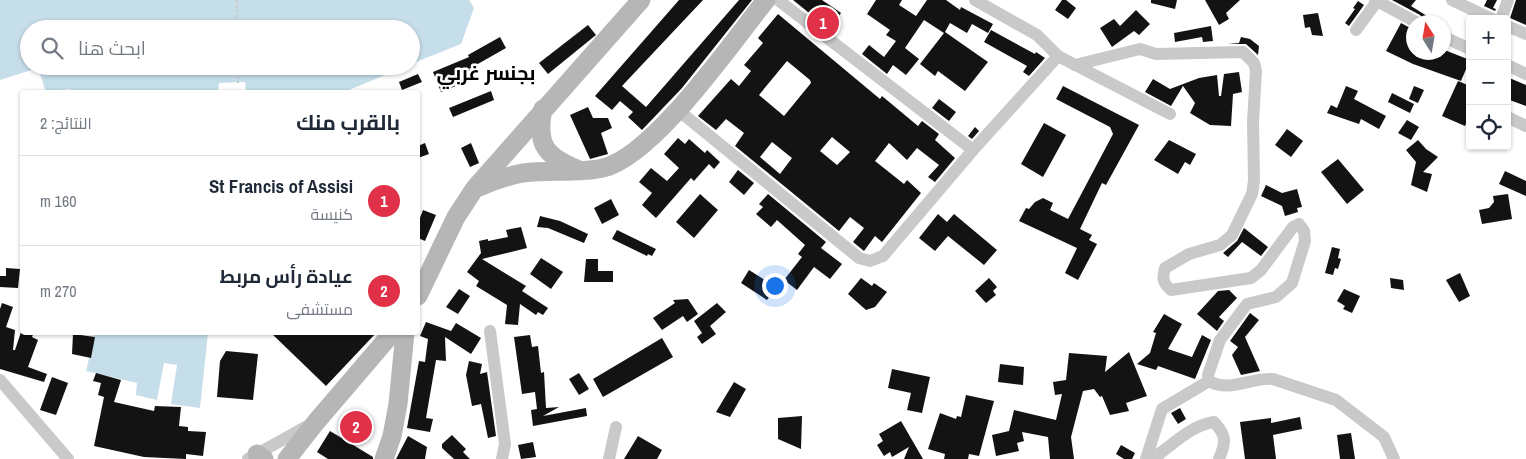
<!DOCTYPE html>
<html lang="ar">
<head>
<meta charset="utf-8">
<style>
	body { margin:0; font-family:"Archivo Narrow",Cairo,sans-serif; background:#f2f2f3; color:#1f2937; direction:rtl }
	.controls { position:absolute; right:15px; top:15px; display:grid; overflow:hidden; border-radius:5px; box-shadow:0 1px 4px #0004 }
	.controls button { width:45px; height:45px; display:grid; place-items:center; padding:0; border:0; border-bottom:1px solid #e0e1e3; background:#fff; color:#1f2937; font:25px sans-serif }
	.compass { position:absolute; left:1406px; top:15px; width:45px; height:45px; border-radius:50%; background:#fff; box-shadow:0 1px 4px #0004; rotate:349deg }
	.you { position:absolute; left:774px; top:285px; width:18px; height:18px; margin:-12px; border:4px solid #fff; border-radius:50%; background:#1a73e8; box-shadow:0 0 0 8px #1a73e833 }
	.badge { display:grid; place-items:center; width:32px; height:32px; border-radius:50%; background:#e13148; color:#fff; font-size:16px; font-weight:700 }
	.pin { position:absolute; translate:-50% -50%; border:2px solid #fff; box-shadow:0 1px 5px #0006 }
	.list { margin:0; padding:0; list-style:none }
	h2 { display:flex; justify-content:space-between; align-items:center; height:65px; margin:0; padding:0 20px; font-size:21px }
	h2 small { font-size:16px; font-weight:400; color:#747a83 }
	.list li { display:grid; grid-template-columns:32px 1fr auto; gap:15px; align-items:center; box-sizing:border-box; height:90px; padding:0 20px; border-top:1px solid #e0e1e3 }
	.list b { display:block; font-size:19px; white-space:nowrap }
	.list p { margin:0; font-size:16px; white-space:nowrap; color:#747a83 }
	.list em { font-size:16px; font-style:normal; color:#747a83 }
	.icon { flex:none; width:28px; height:28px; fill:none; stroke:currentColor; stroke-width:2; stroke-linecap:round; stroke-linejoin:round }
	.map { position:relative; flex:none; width:1526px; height:459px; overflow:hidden; direction:ltr }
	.search { position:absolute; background:#fff; box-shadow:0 1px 4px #0004; left:20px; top:20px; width:400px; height:55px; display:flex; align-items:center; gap:12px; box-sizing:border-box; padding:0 18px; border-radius:28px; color:#747a83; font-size:19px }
	.panel { position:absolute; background:#fff; box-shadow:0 1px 4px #0004; left:20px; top:90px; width:400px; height:245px; border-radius:5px; direction:rtl }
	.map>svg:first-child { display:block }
	.water { fill:#c6deea }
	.building { fill:#131313; fill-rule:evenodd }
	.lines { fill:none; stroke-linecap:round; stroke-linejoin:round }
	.path { stroke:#c9c9c9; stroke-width:2; stroke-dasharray:2.5 2.5; stroke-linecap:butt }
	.minor { stroke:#c9c9c9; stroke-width:12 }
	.secondary { stroke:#b6b6b6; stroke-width:19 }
	.labels { text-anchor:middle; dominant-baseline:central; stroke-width:5; stroke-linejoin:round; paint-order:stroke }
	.district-label { font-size:20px; font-weight:bold; fill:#000; stroke:#fff }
</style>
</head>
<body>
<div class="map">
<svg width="1526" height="459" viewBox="0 0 1526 459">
	<rect width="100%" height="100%" fill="#fff"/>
	<g class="water">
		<path d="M0,0h469l5,8 -13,36 -50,20v-35h-382v37h378l-63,26h-98l-1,-10 -26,1 -1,9h-147l-1,-3 -24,3 -8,-24 -38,12z"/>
		<path d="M95,333h113l-8,75 -29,-4 6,-39 -13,-2 -7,37 -21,-5 1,-12 -51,-12z"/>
	</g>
	<g class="building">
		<path d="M679,0h24l-81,86 24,21 93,-107h13l-70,88 -40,42 -14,-13 5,-5 -13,-11 -8,9 -17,-14z"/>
		<path d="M793,0h29l19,13 -12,16z"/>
		<path d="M876,0h26l-3,5 17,11 11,-16h19l14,10 1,-3 32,17 -5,9 -16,-9 -5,9 -17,-10 -5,9 43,30 -23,29 -27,-20 -3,5 -15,-12 24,-31 -20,-13 -19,28 14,11 -13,16 -13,-10 -6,9 -25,-20 7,-9 15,12 12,-16 -10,-6 4,-5 -23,-16z"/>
		<path d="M1062,0h4l10,8 -8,11 -13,-9z"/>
		<path d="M1151,0h26l-2,9 -24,-6z"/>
		<path d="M1205,0h35l-14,13 3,6 -10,6z"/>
		<path d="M1392,0h24l-5,6 16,10 -3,5 -4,-6z"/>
		<path d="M1487,0h10l-4,8 3,1 -1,2 -11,-5z"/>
		<path d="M1516,0h10v25l-16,-7z"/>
		<path d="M1358,1l6,4 -15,21 -4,-3 10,-14 -2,-1z"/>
		<path d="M1136,10l14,14 -11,11 -5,-4 -22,16 -12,-19 14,-9 6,7z"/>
		<path d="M1318,13l5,23 -11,-1 -2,-8 -5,1 -2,-13z"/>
		<path d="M778,14l102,85 2,-3 36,30 4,-5 17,13 -4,6 20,18 -20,24 -7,-5 11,-12 -22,-17 -10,12 -18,-17 -14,18 29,23 3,-4 14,13 -39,49 -7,-6 -11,15 -11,-9 11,-14 -14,-11 -11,14 -104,-85 9,-13 -18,-14 -10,11 -18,-14 33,-37 8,7 12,-15 -7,-6 19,-22 -5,-5zM787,61l23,19 1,3 -27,33 -25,-21zM832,137l18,15 -13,13 -17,-14zM772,142l20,16 -12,16 -20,-17z"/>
		<path d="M1401,23l13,7v22l33,-1 23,9 -9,21 -48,-17 -27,-13z"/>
		<path d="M588,25l8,10 -48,39 -9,-11z"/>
		<path d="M1211,26l2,15 -10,1 -1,-5 -27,5 -1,-9z"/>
		<path d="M991,30l44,24 1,-2 9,6 -16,18 -6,-4 4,-6 -43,-24z"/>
		<path d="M500,37l6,11 -37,21 4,10 -32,13 -8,-20 36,-15 -1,-2z"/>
		<path d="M1241,37l9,2 9,7 -1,9 -12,-11h-18l11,-1z"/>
		<path d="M1239,72l3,20 -9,2 -2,32 -21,-1 -20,-12 5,-10 -12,-17 -12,20 -26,-14 8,-13 17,10 29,-11 18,-3 2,21h2l3,-22z"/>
		<path d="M418,74l4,8 -20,8 -3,-8z"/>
		<path d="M1507,77l19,8v21l-19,-7z"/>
		<path d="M1458,81l12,5v29l-5,11 -23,-10z"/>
		<path d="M1063,86l76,39 -33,60 -4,-2 -22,46 12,6 -3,5 8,4 -19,36 -13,-7 12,-25 -58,-27 7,-13 3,1 6,-7 8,-4 10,5 -3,7 18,9 45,-85 -3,-7 -54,-28z"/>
		<path d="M1346,86l12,5 -4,8 32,17 -7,13 -18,-10 -2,5 -32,-11 4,-8 6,3z"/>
		<path d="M1414,86l10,4 -6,13 -9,-4z"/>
		<path d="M491,91l3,9 -41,17 -4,-9z"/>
		<path d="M1392,93l22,11 -4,9 -22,-11z"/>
		<path d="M939,99l17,13 -7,9 -17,-13z"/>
		<path d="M588,107l5,11h15l4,10 -11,5 7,21 -18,5 -20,-44z"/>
		<path d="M1407,120l12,7 -8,13 -13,-7z"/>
		<path d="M1044,123l22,12 -23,42 -22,-13z"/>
		<path d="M975,127l4,4 -7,8 -4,-3z"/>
		<path d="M1287,129l16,12 -12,16 -16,-12z"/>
		<path d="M678,138l7,6 4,-5 16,14 2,-3 13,12 -6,7 -5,-5 -15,17 -3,-3 -35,40 -14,-13 10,-12 -13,-11 12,-14 16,13 12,-13 -15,-14z"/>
		<path d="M1169,140l27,14 -6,11 -5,-3 -7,12 -24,-14z"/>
		<path d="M1418,140l8,9 12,8 -15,15 9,2 -5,18 -16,-7 5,-23 -10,-12z"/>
		<path d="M425,143l4,11 -11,4v-12z"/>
		<path d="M471,143l8,20 -9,4 -9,-19z"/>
		<path d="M1338,159l26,31 -17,14 -26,-32z"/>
		<path d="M738,170l16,13 -10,12 -15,-13z"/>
		<path d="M1505,171l21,10v15l-27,-12z"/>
		<path d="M1266,185l16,8 15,-4 5,18 -5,1 1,4 -13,4 -3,-10 -21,-10z"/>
		<path d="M700,194l18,16 -24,28 -18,-16z"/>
		<path d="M768,194l58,48 -5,6 21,16 -12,15 -16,-12 -17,23 -13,-10 18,-23 -4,-3 7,-9 -28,-25 -6,7 -15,-13 7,-7 -4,-3z"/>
		<path d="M1508,194l4,25 -30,5 -3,-14 10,-2 5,-6 -1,-6z"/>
		<path d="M611,199l8,16 -17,9 -8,-16z"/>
		<path d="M423,210l13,5 -11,26 -7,-3v-15z"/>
		<path d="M938,214l9,8 7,-8 43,36 -13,15 -36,-29 -13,15 -16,-13z"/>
		<path d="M540,216l20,5 28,13 -4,9 -36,-15 -11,-1z"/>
		<path d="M521,227l6,21 -45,11 44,27 -4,5 26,17 -5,7 -5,-3 -2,3 -16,-11 -2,21 -13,-1 2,-19 -31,-19 3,-5 -12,-9 14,-19 -2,-12 9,-2v2l20,-4 -2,-7z"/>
		<path d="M1244,228l24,19 -7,9 -19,-14 -14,15 -5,-4 14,-12z"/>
		<path d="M617,230l39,19 -4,7 -4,-2 -1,2 -35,-17z"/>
		<path d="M1332,247l8,2 -2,9 3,1 -3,10 -3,-1 -2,7 -8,-2z"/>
		<path d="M541,258l22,14 -12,17 -21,-15z"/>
		<path d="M586,259h12v12h15v11h-29z"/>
		<path d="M6,268l14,1 -2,19 -18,-1v-11h6z"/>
		<path d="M749,270l27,17 -9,13 -26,-17z"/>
		<path d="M1460,273l10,23 -11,6 -13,-22z"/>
		<path d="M861,278l11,8 2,-3 13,9 -12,15 -9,3 -18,-16z"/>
		<path d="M989,278l8,9 -4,4 3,4 -10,8 -11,-12z"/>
		<path d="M1390,278l13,2 1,10 -13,-2z"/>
		<path d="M459,289l11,7 -12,18 -12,-7z"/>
		<path d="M1344,289l16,7 -8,17 -9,-4 2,-3 -8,-5z"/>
		<path d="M1229,290l8,8 -18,19 5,4 -7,10 -20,-17 21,-23z"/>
		<path d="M688,299l10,15 -11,8 -4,-6 -21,14 -9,-12 22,-15 -2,-3z"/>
		<path d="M2,303l11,4 -7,20 9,3 -2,20h2l6,-18h13l-2,5 6,3 -10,27 19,7 -3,8 -44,-13v-60z"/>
		<path d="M717,303l9,9 -16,14 6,8 -14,10 -5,-7 5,-4 -8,-12z"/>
		<path d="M1250,313l9,7 -14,17 15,34 -19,4 -9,-20 6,-8 -8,-6z"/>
		<path d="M1164,314l18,10 -14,25 24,8 10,-22 9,5 -16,39 -37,-13 -2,4 -19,-6 13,-11 6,-20 -3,-1z"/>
		<path d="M426,322l25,9 5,-8 25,15 -10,16 -26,-17 1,24 -10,-1 -10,58 7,1 -3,13 -23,-4 12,-67 6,1 3,-23 -8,-3z"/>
		<path d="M270,332h107l-51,54z"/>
		<path d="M73,334l22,3 -4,21 -19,-4z"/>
		<path d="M530,335l2,12 6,-1 3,27 3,-1 2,36 13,-1 -16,9 43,-8 1,8 -54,10 -2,-16 6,-1 -2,-17 -13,2 -8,-57z"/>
		<path d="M662,338l11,19 -70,40 -10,-18z"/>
		<path d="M226,351l32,3 -5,46 -36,-3 3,-36z"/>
		<path d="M1129,352l18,44 -21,7 3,8 -19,4 -8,-19 -2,1 -6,-8 -11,2 -12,46 3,22h-24l-2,-22 -26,-5 2,9 -7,2 2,8 -23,5 -4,-21 17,-4 5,-21 42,10 6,-26 -7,1 -2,-13 13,-2 3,-27 38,3 -2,16z"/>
		<path d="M469,361l13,3 -2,10 7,-2 9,64 -8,2 -7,-34 -9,2 -6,-31z"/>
		<path d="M1000,364l24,3 -1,18 -25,-3z"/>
		<path d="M892,369l38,8 -8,36 -15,-3 4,-17 -23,-5z"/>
		<path d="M96,373l25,7 -7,22 40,9 1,-5 26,1 -2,19 9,1v4l18,1 -3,24 -17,-2v5l-42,-2 -50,-11 10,-49 -6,-2 3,-12 -8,-2z"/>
		<path d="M579,373l10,16 -10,6 -10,-16z"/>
		<path d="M52,377l16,6 -12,32 -16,-5z"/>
		<path d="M734,382l12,7 -16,28 -14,-5z"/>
		<path d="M966,395l28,6 -15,55 -10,-2 -1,5h-24l1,-5 -17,-5 12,-36 16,6 1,-3 4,1z"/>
		<path d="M1180,408l6,11 -8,5 -7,-11z"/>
		<path d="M802,416l-1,33 -23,-10v-21z"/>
		<path d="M1300,417l2,12 -29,6 3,24h-31l-5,-37 31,-4v5z"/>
		<path d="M901,421l22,38h-19l5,-12 -17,10 -2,-5 -6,4 -7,-11 6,-4 -4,-7z"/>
		<path d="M330,431l43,26v2h-45l-11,-7z"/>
		<path d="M1351,433l4,26h-15l-3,-24z"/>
		<path d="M452,435l14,14 -3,3 7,7h-16l-12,-11v-4z"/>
		<path d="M408,436l19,11 -2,12h-29z"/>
		<path d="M638,436l24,14 -5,9h-33z"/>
		<path d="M533,442l3,15 -15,2 -3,-14z"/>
		<path d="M1121,445l14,8 -3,6h-8l-8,-5z"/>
	</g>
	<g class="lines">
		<g class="path">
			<path d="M237,0v29"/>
			<path d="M238,66v17"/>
		</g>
		<g class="minor">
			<path d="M778,0l195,150"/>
			<path d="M975,0l62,35 21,21 112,58"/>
			<path d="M1375,0l41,22"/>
			<path d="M1452,0l40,19"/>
			<path d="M1501,19l7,-19"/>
			<path d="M1507,26l19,8"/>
			<path d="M1356,30l22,-30"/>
			<path d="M1444,37l26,12"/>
			<path d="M1075,65l65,-16 16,5 87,-2 11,11 2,8 -3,51 1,59 -2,13 -20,41 -12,10 -31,9 -24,14c-3,11 -2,15 6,22l80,-12 10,-8 32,-43 6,-3 5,7 1,10 -13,42 -16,14 -29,7 -27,36 -12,35 1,6c20,12 43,-4 64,-2l63,21 48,37 10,22"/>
			<path d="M1507,65l19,9"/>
			<path d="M678,110l181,148 11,3 13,-5 90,-106 85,-94"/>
			<path d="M1507,117l19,9"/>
			<path d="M490,331l15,113 -3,15"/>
			<path d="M0,380l68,79"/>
			<path d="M248,459l61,-34"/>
			<path d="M609,459l7,-32"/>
			<path d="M1146,459l16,-50 47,-28"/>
			<path d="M1157,459l3,-6c17,-12 33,-28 54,-31 13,14 12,20 5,37"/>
		</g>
		<g class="secondary">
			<path d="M543,109c-7,35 2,47 34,60"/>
			<path d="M479,187c14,-6 28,-11 44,-14 26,-4 54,1 80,-5 51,-12 129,-126 163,-168"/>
			<path d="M418,296l38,-79 19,-29 166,-188"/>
			<path d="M257,454l7,5"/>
			<path d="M287,459l29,-37 77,-90"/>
			<path d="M384,459l8,-23 6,-32 7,-72"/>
		</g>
	</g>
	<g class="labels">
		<g class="district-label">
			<text x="486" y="72">بجنسر غربي</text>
		</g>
	</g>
</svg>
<div class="controls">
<button>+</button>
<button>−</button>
<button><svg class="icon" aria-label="locate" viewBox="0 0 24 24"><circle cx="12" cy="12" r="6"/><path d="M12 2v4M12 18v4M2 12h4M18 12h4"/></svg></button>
</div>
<svg class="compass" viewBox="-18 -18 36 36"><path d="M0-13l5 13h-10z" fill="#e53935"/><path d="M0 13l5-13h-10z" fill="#747a83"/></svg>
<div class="you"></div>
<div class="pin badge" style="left:823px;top:23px">1</div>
<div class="pin badge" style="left:356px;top:427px">2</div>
<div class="search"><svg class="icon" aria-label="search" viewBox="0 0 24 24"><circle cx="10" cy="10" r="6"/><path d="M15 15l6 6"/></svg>ابحث هنا</div>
<section class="panel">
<h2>بالقرب منك<small>النتائج: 2</small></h2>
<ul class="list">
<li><span class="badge">1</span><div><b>St Francis of Assisi</b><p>كنيسة</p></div><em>160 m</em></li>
<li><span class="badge">2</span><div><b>عيادة رأس مربط</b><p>مستشفى</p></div><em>270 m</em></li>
</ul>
</section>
</div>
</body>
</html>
